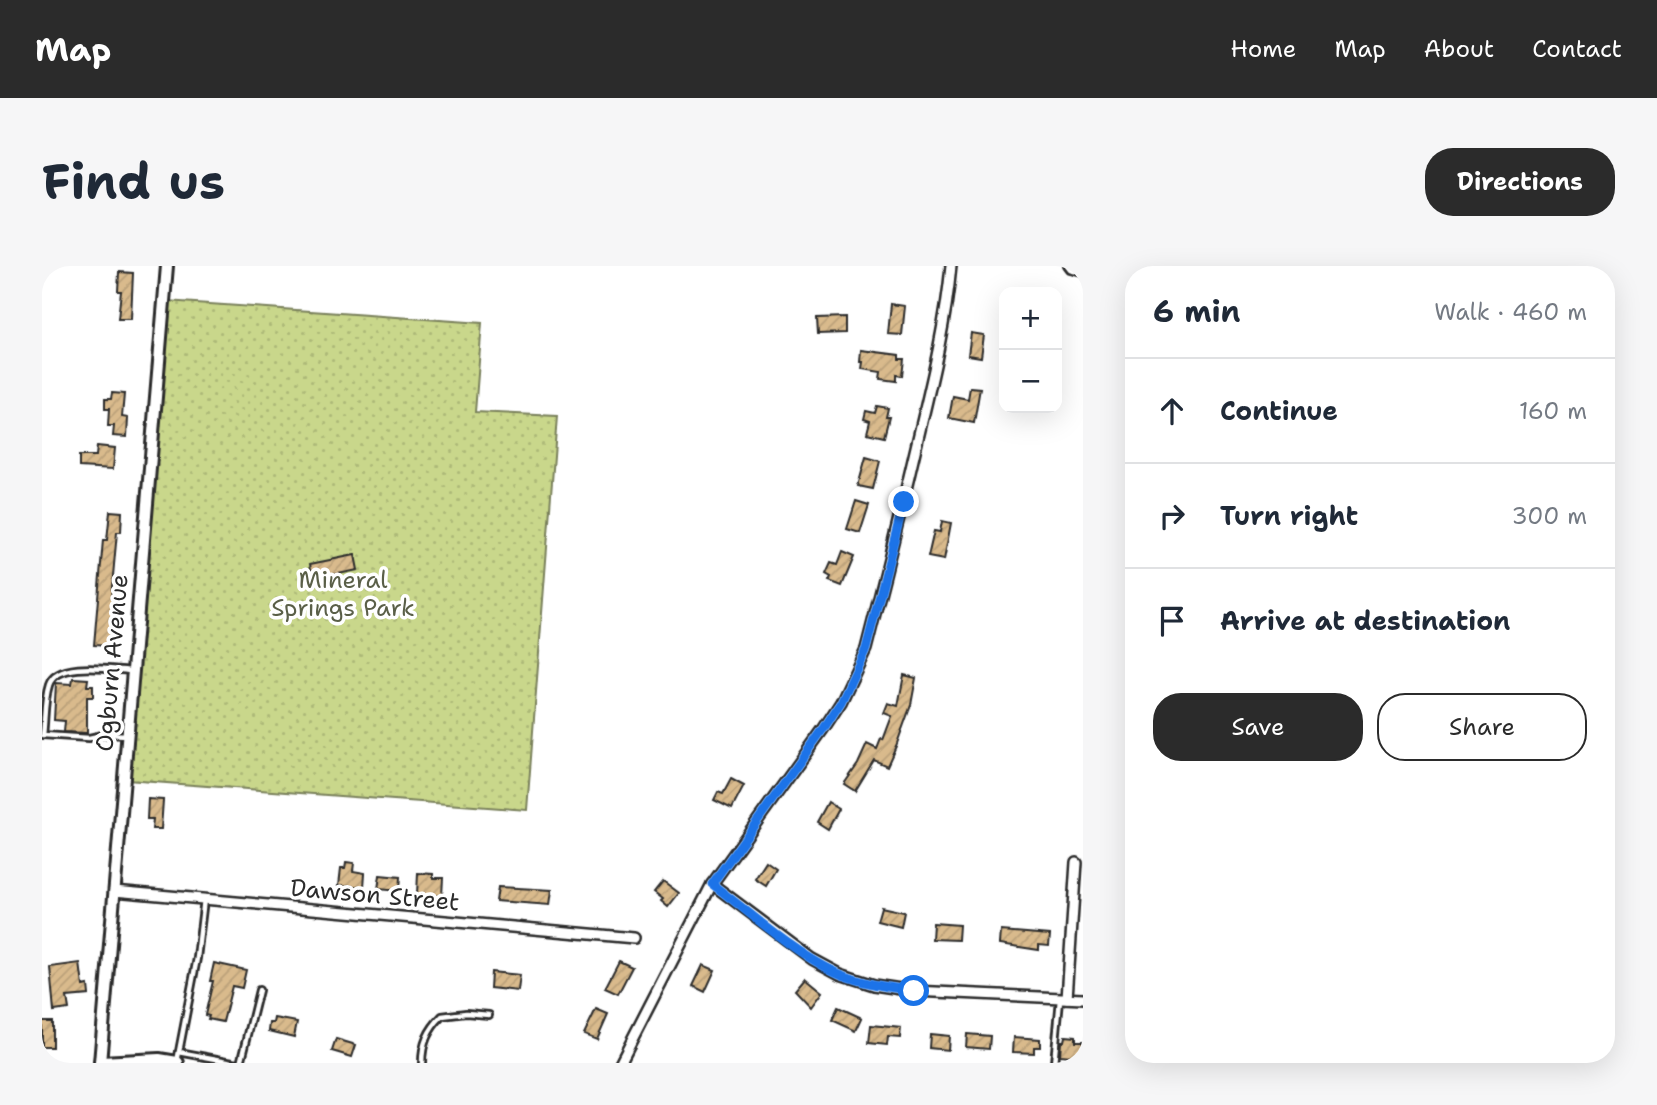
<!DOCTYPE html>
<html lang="en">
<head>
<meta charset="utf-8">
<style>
	body { margin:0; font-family:"Shantell Sans",sans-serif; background:#f6f6f7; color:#1f2937 }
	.controls { position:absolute; right:21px; top:21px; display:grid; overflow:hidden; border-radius:14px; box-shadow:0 7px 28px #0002 }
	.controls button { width:63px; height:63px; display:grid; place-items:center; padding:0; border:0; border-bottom:2px solid #e0e1e3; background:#fff; color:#1f2937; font:35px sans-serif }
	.stop { position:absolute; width:21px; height:21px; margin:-16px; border:5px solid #1a73e8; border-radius:50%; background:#fff }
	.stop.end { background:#1a73e8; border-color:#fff; box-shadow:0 2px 7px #0008 }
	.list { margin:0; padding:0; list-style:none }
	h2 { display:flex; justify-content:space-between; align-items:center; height:91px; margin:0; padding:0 28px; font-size:30px }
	h2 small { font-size:23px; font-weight:400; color:#747a83 }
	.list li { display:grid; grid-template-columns:46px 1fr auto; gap:21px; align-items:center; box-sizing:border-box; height:105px; padding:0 28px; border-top:2px solid #e0e1e3 }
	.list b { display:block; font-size:26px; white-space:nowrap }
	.list em { font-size:23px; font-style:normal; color:#747a83 }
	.actions { display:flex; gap:14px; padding:21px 28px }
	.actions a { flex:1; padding:16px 0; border:2px solid #2b2b2b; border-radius:28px; text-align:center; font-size:24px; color:#2b2b2b }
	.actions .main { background:#2b2b2b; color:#fff }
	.icon { flex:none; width:38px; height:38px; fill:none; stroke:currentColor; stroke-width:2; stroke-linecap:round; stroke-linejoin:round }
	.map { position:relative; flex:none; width:1041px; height:797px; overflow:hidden; border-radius:28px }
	header { display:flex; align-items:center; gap:42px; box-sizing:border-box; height:98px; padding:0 35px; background:#2b2b2b; color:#fff }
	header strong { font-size:33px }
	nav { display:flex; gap:38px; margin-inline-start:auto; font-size:24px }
	.intro { display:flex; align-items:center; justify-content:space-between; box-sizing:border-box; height:168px; padding:0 42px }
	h1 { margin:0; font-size:49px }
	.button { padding:18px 32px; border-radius:28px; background:#2b2b2b; color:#fff; font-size:24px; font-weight:700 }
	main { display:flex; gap:42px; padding:0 42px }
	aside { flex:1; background:#fff; border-radius:28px; box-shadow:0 7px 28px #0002 }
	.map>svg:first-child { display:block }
	.grass { fill:url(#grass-dots); stroke:#7a815b; stroke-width:2 }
	.building { fill:url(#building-hatch); stroke:#2b2b2b; stroke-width:2 }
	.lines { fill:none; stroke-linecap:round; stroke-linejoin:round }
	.service-casing { stroke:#2b2b2b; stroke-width:10 }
	.minor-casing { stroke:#2b2b2b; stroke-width:14 }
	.tertiary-casing { stroke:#2b2b2b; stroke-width:16 }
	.secondary-casing { stroke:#2b2b2b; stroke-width:18 }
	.service { stroke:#fff; stroke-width:4.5 }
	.minor { stroke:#fff; stroke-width:9 }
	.tertiary { stroke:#fff; stroke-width:10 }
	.secondary { stroke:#fff; stroke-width:12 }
	.route { stroke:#1a73e8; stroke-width:9 }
	.labels { text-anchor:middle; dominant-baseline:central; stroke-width:7; stroke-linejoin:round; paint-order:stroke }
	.park-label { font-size:24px; fill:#5a5f48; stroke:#fff }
	.street-label { font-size:24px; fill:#2b2b2b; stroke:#fff }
</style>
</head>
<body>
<header>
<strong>Map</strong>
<nav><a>Home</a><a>Map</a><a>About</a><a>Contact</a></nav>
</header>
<div class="intro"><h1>Find us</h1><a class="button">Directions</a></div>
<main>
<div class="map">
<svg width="1041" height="797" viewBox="0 0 1041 797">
	<defs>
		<pattern id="grass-dots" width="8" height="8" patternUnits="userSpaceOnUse" patternTransform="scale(1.75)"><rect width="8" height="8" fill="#c9d78b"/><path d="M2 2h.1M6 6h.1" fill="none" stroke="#adb978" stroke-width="1.8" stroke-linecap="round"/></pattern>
		<pattern id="building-hatch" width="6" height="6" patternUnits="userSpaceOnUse" patternTransform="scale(1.75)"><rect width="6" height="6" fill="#d9ba8c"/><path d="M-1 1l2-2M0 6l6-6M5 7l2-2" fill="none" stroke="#baa079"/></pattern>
	</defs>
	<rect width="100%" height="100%" fill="#fff"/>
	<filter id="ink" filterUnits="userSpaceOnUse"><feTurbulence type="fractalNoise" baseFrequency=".0143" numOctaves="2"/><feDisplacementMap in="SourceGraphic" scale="14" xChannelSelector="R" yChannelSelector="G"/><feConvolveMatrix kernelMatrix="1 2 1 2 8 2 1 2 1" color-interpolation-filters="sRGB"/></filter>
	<g filter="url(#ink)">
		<path class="grass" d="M124,35l316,22 -7,89 82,4 -30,394 -400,-30z"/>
		<g class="building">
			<path d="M77,6l14,1 -2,46h-13l3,-28h-3z"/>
			<path d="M849,38l14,2 -3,29 -14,-1z"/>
			<path d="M803,51v16l-27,1 -1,-16z"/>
			<path d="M929,67l13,2 -3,22 -13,-2z"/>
			<path d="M819,84l38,5v4h5l-2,17 -6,-1v6l-16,-2 1,-7 -19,-3 1,-7h-3z"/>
			<path d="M928,121l10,1 -6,35 -25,-5 4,-22 15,3z"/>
			<path d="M70,127l12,1 -2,23 6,1 -1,19 -14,-1 1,-10h-6l1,-17h-4v-10h6z"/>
			<path d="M835,140l11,2 -2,9h3l-5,20 -17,-4 3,-12 -6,-2 2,-8 9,2z"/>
			<path d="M55,180l18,2 -2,21 -34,-2v-11h17z"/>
			<path d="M824,191l14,4 -7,28 -15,-3z"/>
			<path d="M814,235l13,4 -9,28 -13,-4z"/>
			<path d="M68,245l12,1 -1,20h-4l-6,66 4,1 -1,19h-3l-2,28 -15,-1 9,-105h4z"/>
			<path d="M900,255l9,2 -7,37 -16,-3 6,-26 6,1z"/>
			<path d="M800,286l12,5 -12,29 -13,-5 2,-4 -5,-3 5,-11 6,2z"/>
			<path d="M313,289l3,15 -45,9 -3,-15z"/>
			<path d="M862,409l12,3 -5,27 -15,41 -9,20 -13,-6 -19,31 -11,-7 14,-20 9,-20 10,5 4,-10 2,1 9,-24 -8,-3 4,-10 10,3z"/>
			<path d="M31,412l15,1 -1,7h6v11h-6v36l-23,-1 1,-11 -11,-1 2,-37 16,1z"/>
			<path d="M689,513l13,7 -12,23 -18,-9 4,-8 5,2z"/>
			<path d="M106,533l15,1 -2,29h-9l1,-10h-6z"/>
			<path d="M786,536l11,7 -11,20 -11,-7z"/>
			<path d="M304,596l8,1 -1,8 12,2 -1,14 -25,-2 2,-17h4z"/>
			<path d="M724,596l10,7 -10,17 -11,-7z"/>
			<path d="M376,607l15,1v4h10l-1,18 -25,-2z"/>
			<path d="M338,609l20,2 -1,14 -21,-2z"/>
			<path d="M621,615l16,12 -11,14 -7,-6 2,-2 -9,-7z"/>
			<path d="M456,621l54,3 -2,15 -54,-4z"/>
			<path d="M839,641l23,5 -3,15 -24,-6z"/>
			<path d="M891,657l26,2 -1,15 -26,-1z"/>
			<path d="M959,665l49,4 -1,11 -10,-1v5l-39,-6z"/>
			<path d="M577,695l13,6 -14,27 -13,-6z"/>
			<path d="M38,697l3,23 5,-1 1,10 -22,2 2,12 -15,2 -4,-44z"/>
			<path d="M172,697l32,7 -4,18 -10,-2 -9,36 -15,-3 1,-3 -4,-1 8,-34h-3z"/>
			<path d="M661,699l12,5 -10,22 -12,-6z"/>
			<path d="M449,706l29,3 -2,16 -28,-3z"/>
			<path d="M763,712l17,14 -11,15 -16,-17z"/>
			<path d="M796,741l24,11 -6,13 -24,-11z"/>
			<path d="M554,743l12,5 -11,25 -13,-5z"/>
			<path d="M233,752l22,4 -3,15 -25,-6 1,-8h4z"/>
			<rect x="0" y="755" width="10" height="26"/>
			<path d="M829,759l30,3 -1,10 -12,-1 -1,8 -18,-2z"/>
			<path d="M888,768l19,2 -1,14 -19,-2z"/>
			<path d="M925,768l23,2 -1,13 -23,-2z"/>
			<path d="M1023,770l10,1v5h8v15l-23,-2 1,-14h3z"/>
			<path d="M972,771l26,2v8h-6v6l-21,-1z"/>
			<path d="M294,773l20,6 -4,12 -20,-6z"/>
		</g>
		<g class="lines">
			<g class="service-casing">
				<g id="service">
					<path d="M1026,0l3,4 12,3"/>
					<path d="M85,469l-20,-1 -18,4 -46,-3c2,-16 1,-35 6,-50 8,-25 63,-15 83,-14"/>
					<path d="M137,786l59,11"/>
					<path d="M135,796l20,-104 7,-59"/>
					<path d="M199,797l18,-73"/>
					<path d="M380,797c0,-19 6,-33 20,-47l24,-3 23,2"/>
					<path d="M1012,797l6,-64"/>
				</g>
			</g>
			<g class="minor-casing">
				<g id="minor">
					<path d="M670,618l100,75 28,15 34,11 40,6 169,8"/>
					<path d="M72,625l520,47"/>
					<path d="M1025,732l9,-136"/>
					<path d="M578,797l92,-179 112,-156 17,-26 25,-53c19,-73 37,-146 54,-219 13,-54 26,-109 31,-164"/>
				</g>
			</g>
			<g class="tertiary-casing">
				<path id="tertiary" d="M58,797l67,-797"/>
			</g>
			<g class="secondary-casing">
				<path id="secondary" d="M59,797l58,-3 18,3"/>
			</g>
			<use href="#service" class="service"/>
			<use href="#minor" class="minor"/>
			<use href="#tertiary" class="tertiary"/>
			<use href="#secondary" class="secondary"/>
		</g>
	</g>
	<g class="lines" filter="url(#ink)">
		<path class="route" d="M862,236l-38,147 -25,53 -17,26 -112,156c37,28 87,73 128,90 24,10 49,13 74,17"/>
	</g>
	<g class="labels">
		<g class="park-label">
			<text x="301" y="314">Mineral<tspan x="301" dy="28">Springs Park</tspan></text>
		</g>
		<g class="street-label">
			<text transform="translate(70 397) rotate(-85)">Ogburn Avenue</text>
			<text transform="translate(333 629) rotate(5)">Dawson Street</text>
		</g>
	</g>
</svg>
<div class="controls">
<button>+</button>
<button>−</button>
</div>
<div class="stop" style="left:872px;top:725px"></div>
<div class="stop end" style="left:862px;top:236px"></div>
</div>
<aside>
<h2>6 min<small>Walk · 460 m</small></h2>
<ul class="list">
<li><svg class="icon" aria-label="ahead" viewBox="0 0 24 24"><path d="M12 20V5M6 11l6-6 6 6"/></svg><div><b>Continue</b></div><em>160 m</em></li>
<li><svg class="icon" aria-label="right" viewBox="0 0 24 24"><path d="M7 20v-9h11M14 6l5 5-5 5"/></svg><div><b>Turn right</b></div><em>300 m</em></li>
<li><svg class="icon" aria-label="arrive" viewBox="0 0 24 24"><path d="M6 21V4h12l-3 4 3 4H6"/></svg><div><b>Arrive at destination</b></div></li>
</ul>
<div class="actions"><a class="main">Save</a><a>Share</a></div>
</aside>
</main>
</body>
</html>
